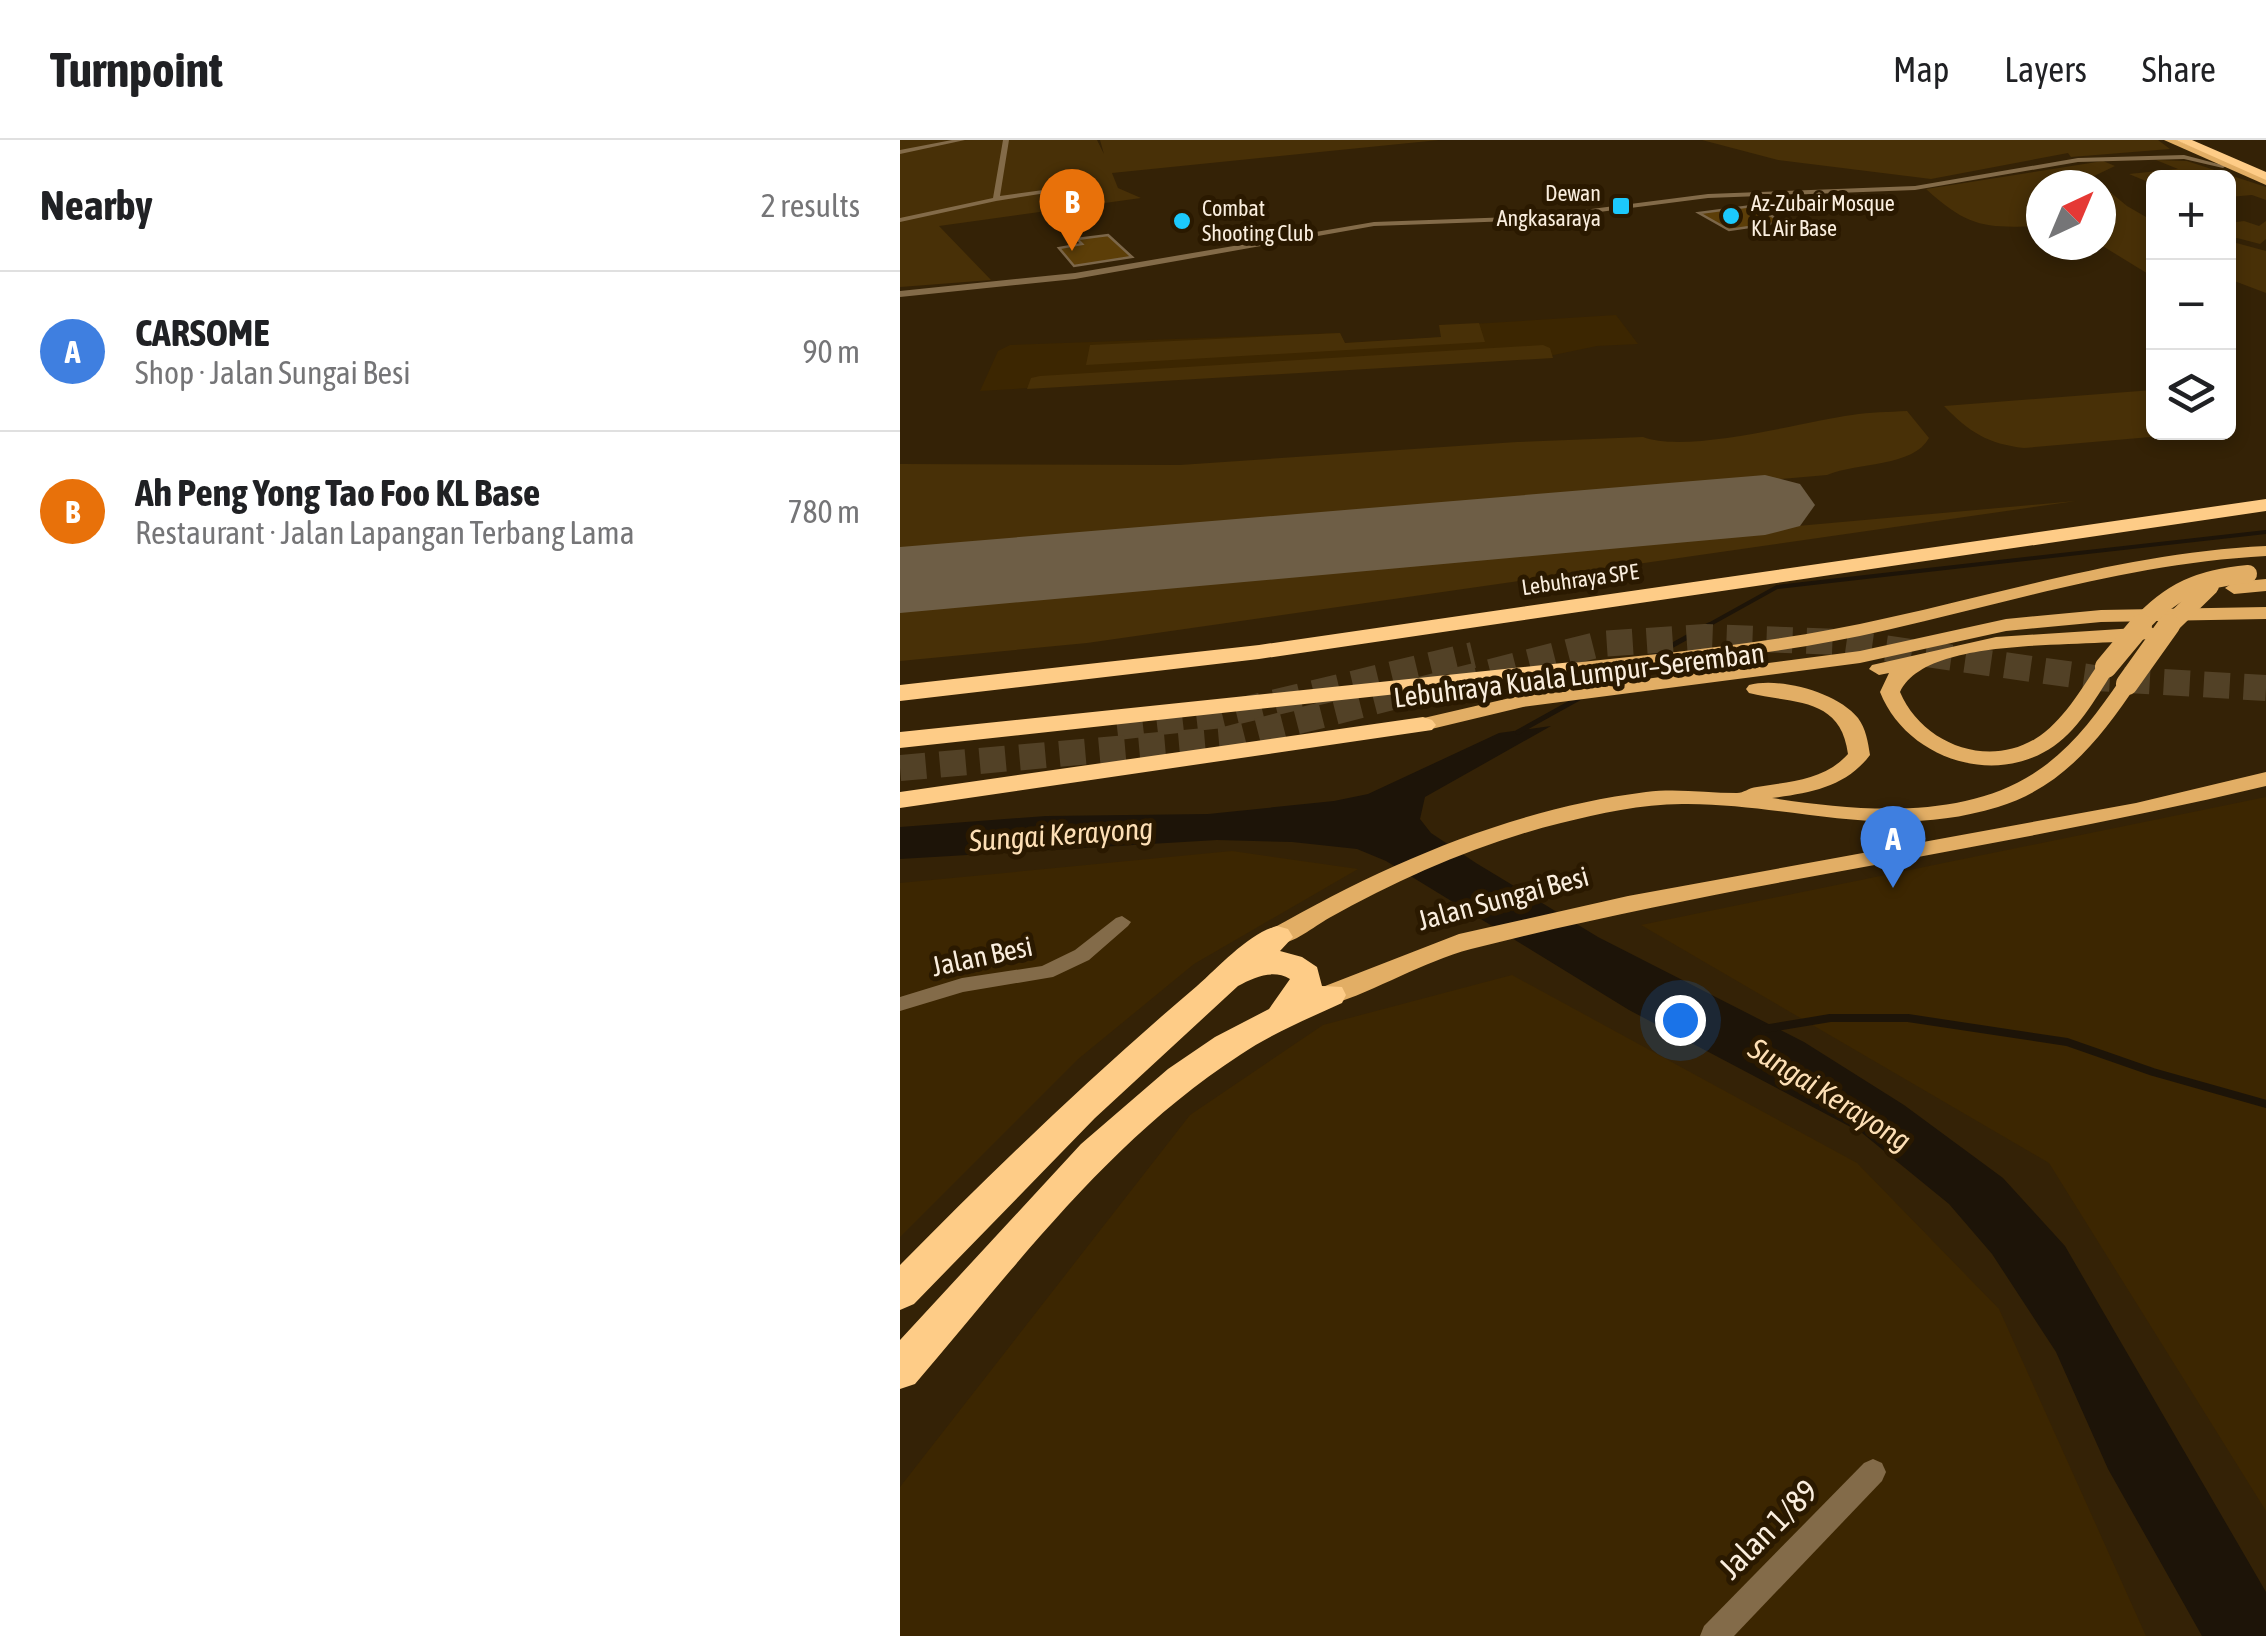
<!DOCTYPE html>
<html lang="en">
<head>
<meta charset="utf-8">
<style>
	body { margin:0; font-family:"Asap Condensed",sans-serif; background:#f6f6f6; color:#202124 }
	.controls { position:absolute; right:30px; top:30px; display:grid; overflow:hidden; border-radius:15px; box-shadow:0 5px 15px #0003 }
	.controls button { width:90px; height:90px; display:grid; place-items:center; padding:0; border:0; border-bottom:2px solid #e0e0e0; background:#fff; color:#202124; font:50px sans-serif }
	.compass { position:absolute; left:1126px; top:30px; width:90px; height:90px; border-radius:50%; background:#fff; box-shadow:0 5px 15px #0003; rotate:44deg }
	.you { position:absolute; left:780px; top:880px; width:35px; height:35px; margin:-25px; border:8px solid #fff; border-radius:50%; background:#1a73e8; box-shadow:0 0 0 15px #1a73e833 }
	.badge { display:grid; place-items:center; width:65px; height:65px; border-radius:50%; background:#2563eb; color:#fff; font-size:32px; font-weight:700 }
	.pin { position:absolute; translate:-50% -82px; filter:drop-shadow(0 2px 5px #0008) }
	.pin::after { content:''; position:absolute; top:52px; width:35px; height:30px; background:inherit; clip-path:polygon(0 0,100% 0,50% 100%) }
	.list { margin:0; padding:0; list-style:none }
	h2 { display:flex; justify-content:space-between; align-items:center; height:130px; margin:0; padding:0 40px; font-size:42px }
	h2 small { font-size:32px; font-weight:400; color:#757577 }
	.list li { display:grid; grid-template-columns:65px 1fr auto; gap:30px; align-items:center; box-sizing:border-box; height:160px; padding:0 40px; border-top:2px solid #e0e0e0 }
	.list b { display:block; font-size:38px; white-space:nowrap }
	.list p { margin:0; font-size:32px; white-space:nowrap; color:#757577 }
	.list em { font-size:32px; font-style:normal; color:#757577 }
	.icon { flex:none; width:55px; height:55px; fill:none; stroke:currentColor; stroke-width:2; stroke-linecap:round; stroke-linejoin:round }
	.map { position:relative; flex:none; width:1366px; height:1496px; overflow:hidden }
	header { display:flex; align-items:center; gap:60px; box-sizing:border-box; height:140px; padding:0 50px; background:#fff; border-bottom:2px solid #e0e0e0 }
	header strong { font-size:48px }
	nav { display:flex; gap:55px; margin-inline-start:auto; font-size:35px }
	main { display:flex }
	aside { flex:1; background:#fff }
	.map>svg:first-child { display:block }
	.built { fill:#3c2601 }
	.green { fill:#483007 }
	.water { fill:#1d1408 }
	.lines { fill:none; stroke-linecap:round; stroke-linejoin:round }
	.stream-far2 { stroke:#1d1408; stroke-width:4 }
	.stream-far1 { stroke:#1d1408; stroke-width:5 }
	.stream { stroke:#1d1408; stroke-width:8 }
	.runway { fill:#6e5e46; fill-rule:evenodd }
	.building { fill:#5c3e08; stroke:#7c674a; stroke-width:2.5 }
	.highway-tunnel { stroke:#524126; stroke-width:26; stroke-dasharray:26 14; stroke-linecap:butt }
	.street { fill:#836b49; fill-rule:evenodd }
	.primary { fill:#e2ae65; fill-rule:evenodd }
	.highway { fill:#fecc87; fill-rule:evenodd }
	.primary-bridge-far1 { stroke:#e2ae65; stroke-width:18 }
	.primary-bridge { stroke:#e2ae65; stroke-width:22 }
	.poi-dot { fill:#1cc9fc; stroke:#2a1900; stroke-width:4 }
	.labels { text-anchor:middle; dominant-baseline:central; stroke-width:10; stroke-linejoin:round; paint-order:stroke }
	.far-poi-label { font-size:22px; fill:#faeede; stroke:#2a1900; text-anchor:start }
	.far-street-label { font-size:22px; fill:#faeede; stroke:#2a1900 }
	.street-label { font-size:28px; fill:#faeede; stroke:#2a1900 }
	.water-label { font-size:30px; font-style:italic; fill:#fddfb5; stroke:#2a1900 }
	.near-street-label { font-size:32px; fill:#faeede; stroke:#2a1900 }
</style>
</head>
<body>
<header>
<strong>Turnpoint</strong>
<nav><a>Map</a><a>Layers</a><a>Share</a></nav>
</header>
<main>
<aside>
<h2>Nearby<small>2 results</small></h2>
<ul class="list">
<li><span class="badge" style="background:#3f7fe0">A</span><div><b>CARSOME</b><p>Shop · Jalan Sungai Besi</p></div><em>90 m</em></li>
<li><span class="badge" style="background:#e8710a">B</span><div><b>Ah Peng Yong Tao Foo KL Base</b><p>Restaurant · Jalan Lapangan Terbang Lama</p></div><em>780 m</em></li>
</ul>
</aside>
<div class="map">
<svg width="1366" height="1496" viewBox="0 0 1366 1496">
	<rect width="100%" height="100%" fill="#342206"/>
	<g class="built">
		<path d="M716,175l22,29 -41,2 -53,11 -564,34 18,-40 12,-6 330,-12 5,10 99,-6 -3,-11z"/>
		<path d="M1366,657v714l-217,-348 -408,-238z"/>
		<path d="M332,711l126,18 -164,95 -117,96 -177,177v-354z"/>
		<path d="M612,835l345,188 142,146 147,327h-1246v-149l290,-372 133,-90z"/>
	</g>
	<g class="green">
		<path d="M0,0h197l7,14 -4,-14h339l-327,33 6,15 23,10 -202,28 52,54 -91,7z"/>
		<path d="M802,0h456l12,9 -99,8 -3,-4 -137,26 -153,-19z"/>
		<path d="M1256,20l31,1 79,26v13l-14,-5 -23,2 -1,-19h-74l-1,6 -24,-10 49,-5z"/>
		<path d="M1203,21l12,5 -23,11 35,29 26,15v56l-52,-32v-60h-60v41c-56,2 -72,2 -115,-37z"/>
		<path d="M1344,81l15,5 7,-5v18l-6,5 -23,-6 -8,3 37,10v42l-37,-14v-56z"/>
		<path d="M579,183l6,19 -399,23 4,-20 250,-12 5,10 96,-6 -2,-12z"/>
		<path d="M643,205l7,3 3,10 -526,31 4,-11 9,-2z"/>
		<path d="M1253,250l1,42 43,1 -173,15c-36,-4 -55,-16 -80,-42z"/>
		<path d="M1007,271l22,27c-16,29 -70,24 -102,37l-927,79v-90l280,1 337,-23 126,-5c44,17 159,-15 209,-22 18,-3 37,-3 55,-4z"/>
		<path d="M1176,361l-989,142 -187,18v-54z"/>
	</g>
	<path class="water" d="M651,586l-126,71 -5,22 11,14 45,30 122,74 206,105 100,63 99,73 62,68 201,346v44h-64l-94,-167 -52,-117 -64,-98 -43,-50 -87,-71 -233,-123 -243,-149 -29,-12 -65,-7 -75,-2 -317,19v-32l146,-11 162,-2 126,-13 34,-7 131,-61z"/>
	<g class="lines">
		<path class="stream-far2" d="M805,487l72,-40 489,-55"/>
		<g class="stream-far1">
			<path d="M753,516l56,-31"/>
			<path d="M697,548l41,-23"/>
			<path d="M618,592l63,-35"/>
		</g>
		<path class="stream" d="M864,889l66,-11h78l159,24 86,30 113,32"/>
		<path class="runway" d="M865,335l35,9 15,21 -15,21 -35,9 -865,78v-66z"/>
	</g>
	<g class="building">
		<path d="M852,66l31,16 -54,8 -30,-17z"/>
		<path d="M208,95l24,22 -58,9 -15,-18 23,-4 -5,-5z"/>
	</g>
	<g class="lines">
		<g class="highway-tunnel">
			<path d="M217,587l105,-12 251,-60"/>
			<path d="M0,628l328,-29 372,-95 105,-7 136,5 254,36 171,10"/>
		</g>
		<g class="street">
			<path d="M52,0h13l-65,14v-4z"/>
			<path d="M103,0h6l-9,56 80,-11 4,2 -88,14 -96,21v-4l93,-20z"/>
			<path d="M1284,15l42,11 -3,2 -39,-9 -106,3 -163,28 -207,8 -171,22 -163,6 -299,53 -175,18v-6l175,-18 299,-51 163,-6 171,-22 207,-8 163,-28z"/>
			<path d="M222,776l9,6 -3,4 -39,34 -36,17 -90,15 -63,19v-14l62,-19 80,-12 33,-16 41,-32z"/>
			<path d="M973,1319l9,4 4,9 -4,9 -148,155h-34l4,-10 160,-163z"/>
		</g>
		<g class="primary">
			<path d="M1264,0h13l89,38v7z"/>
			<path d="M1366,406v10c-131,7 -252,45 -379,74 -104,24 -209,34 -315,45l-10,-6 10,-6c106,-11 211,-21 315,-45 127,-28 249,-66 379,-72z"/>
			<path d="M1366,439v12l-32,3 -9,-6 9,-6z"/>
			<path d="M1366,467v12l-165,3 -95,9 -146,32 -337,44 -100,24 -11,-6 3,-5 108,-25 337,-44 146,-32 95,-9z"/>
			<path d="M1251,487l10,6 -3,4c-61,14 -229,-6 -258,55 21,50 85,77 135,47 28,-17 46,-50 64,-76h14l3,4c-18,27 -35,60 -62,79 -60,42 -148,12 -174,-54l9,-19 -10,2 -10,-6 3,-4 124,-28z"/>
			<path d="M1227,538l10,6c-36,54 -74,103 -139,123 -112,34 -200,-2 -310,-3 -43,-1 -86,9 -127,19 -81,20 -160,55 -232,95 -18,10 -40,31 -61,25l-4,-6 4,-6c117,-67 243,-122 378,-139 31,-4 60,1 91,1 7,0 11,-5 20,-6 33,-6 67,-6 91,-33 -7,-58 -56,-50 -99,-61l-3,-4 3,-4c31,-8 88,7 109,33 8,11 10,24 12,37 -24,32 -60,38 -98,43 87,13 196,24 271,-31 32,-23 55,-55 77,-87z"/>
			<path d="M1366,632v14c-263,63 -533,96 -795,163 -49,13 -93,41 -141,56l-10,-3 -4,-7 4,-7 139,-54 169,-38 508,-93z"/>
		</g>
		<g class="highway">
			<path d="M1276,0h16l74,32v8z"/>
			<path d="M1366,359v12l-1007,148 -359,42v-16l359,-40z"/>
			<path d="M672,522l9,2 3,5 -3,5 -681,74v-16z"/>
			<path d="M523,577l9,3 4,5 -4,5 -532,78v-16z"/>
			<path d="M377,786l11,3 5,8 -13,14 22,6 15,10 5,19 20,1 4,8 -4,8c-35,16 -71,31 -102,52 -130,84 -225,212 -325,329l-15,5v-49l181,-196 87,-75 47,-32 54,-28 21,-30c-17,-10 -36,-2 -52,7l-143,132 -181,186 -14,6v-45c96,-97 193,-191 297,-279 23,-20 51,-52 80,-60z"/>
		</g>
		<g class="primary-bridge-far1">
			<path d="M1238,487c32,-36 63,-49 110,-53"/>
			<path d="M1268,487l42,-41"/>
		</g>
		<g class="primary-bridge">
			<path d="M1206,527l35,-42"/>
			<path d="M1227,544l42,-59"/>
		</g>
	</g>
	<g class="poi-dot">
		<rect x="711" y="56" width="20" height="20" rx="5"/>
		<circle cx="831" cy="76" r="10"/>
		<circle cx="282" cy="81" r="10"/>
	</g>
	<g class="labels">
		<g class="far-poi-label">
			<text x="701" y="53" text-anchor="end">Dewan<tspan x="701" dy="25">Angkasaraya</tspan></text>
			<text x="851" y="63">Az-Zubair Mosque<tspan x="851" dy="25">KL Air Base</tspan></text>
			<text x="302" y="68">Combat<tspan x="302" dy="25">Shooting Club</tspan></text>
		</g>
		<g class="far-street-label">
			<text transform="translate(680 439) rotate(-8)">Lebuhraya SPE</text>
		</g>
		<g class="street-label">
			<text transform="translate(679 535) rotate(-7)">Lebuhraya Kuala Lumpur–Seremban</text>
			<text transform="translate(603 758) rotate(-15)">Jalan Sungai Besi</text>
			<text transform="translate(82 816) rotate(-12)">Jalan Besi</text>
		</g>
		<g class="water-label">
			<text transform="translate(161 694) rotate(-4)">Sungai Kerayong</text>
			<text transform="translate(930 954) rotate(32)">Sungai Kerayong</text>
		</g>
		<g class="near-street-label">
			<text transform="translate(868 1389) rotate(-45)">Jalan 1/89</text>
		</g>
	</g>
</svg>
<div class="controls">
<button>+</button>
<button>−</button>
<button><svg class="icon" aria-label="layers" viewBox="0 0 24 24"><path d="M12 4l9 5-9 5-9-5zM3 14l9 5 9-5"/></svg></button>
</div>
<svg class="compass" viewBox="-18 -18 36 36"><path d="M0-13l5 13h-10z" fill="#e53935"/><path d="M0 13l5-13h-10z" fill="#757577"/></svg>
<div class="you"></div>
<div class="pin badge" style="left:993px;top:748px;background:#3f7fe0">A</div>
<div class="pin badge" style="left:172px;top:111px;background:#e8710a">B</div>
</div>
</main>
</body>
</html>
